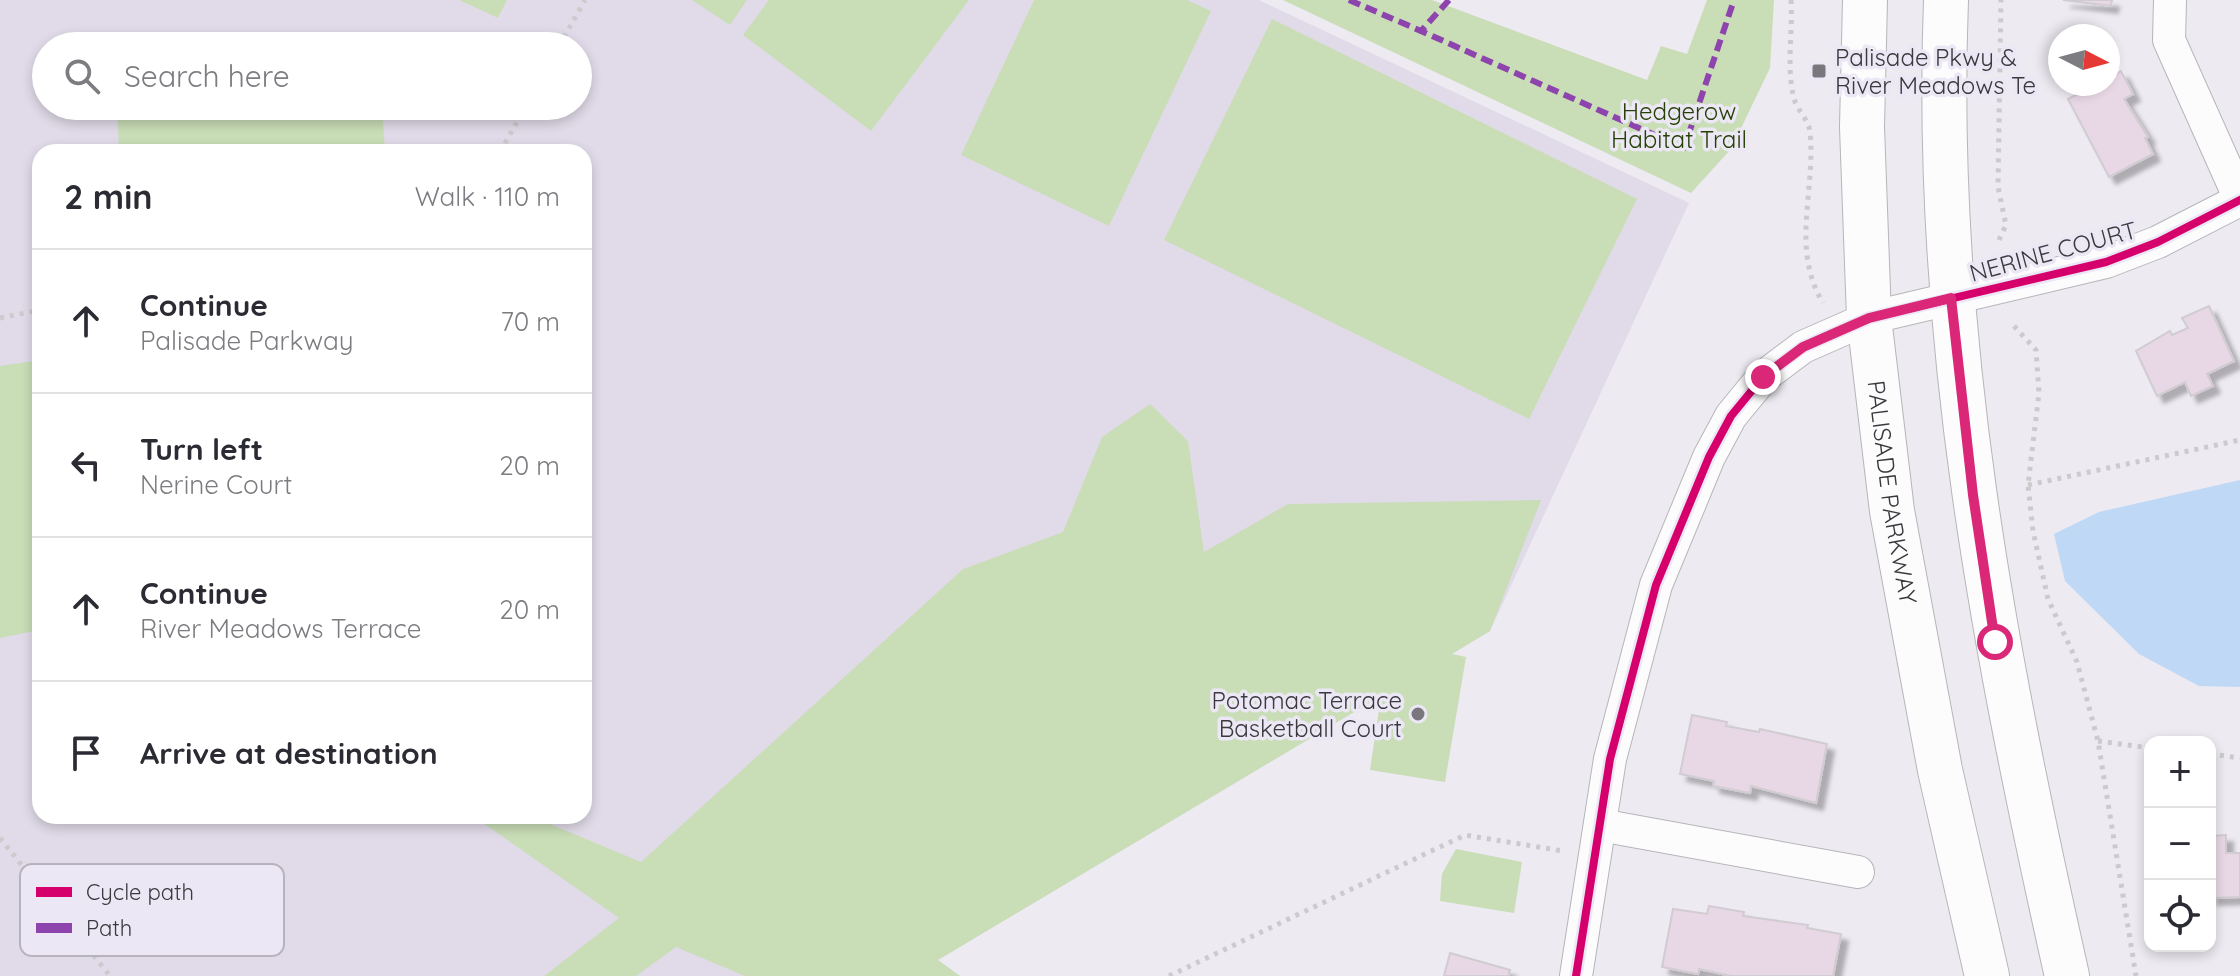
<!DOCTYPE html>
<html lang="en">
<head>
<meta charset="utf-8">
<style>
	body { margin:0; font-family:Quicksand,sans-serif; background:#f7f7f7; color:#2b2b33 }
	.controls { position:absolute; right:24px; bottom:24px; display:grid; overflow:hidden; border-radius:16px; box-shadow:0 4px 12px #0003 }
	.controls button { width:72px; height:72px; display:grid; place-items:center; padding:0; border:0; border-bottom:2px solid #e1e1e2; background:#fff; color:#2b2b33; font:40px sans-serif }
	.compass { position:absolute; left:2048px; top:24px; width:72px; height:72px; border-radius:50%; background:#fff; box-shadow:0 4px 12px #0003; rotate:96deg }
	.stop { position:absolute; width:24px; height:24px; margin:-18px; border:6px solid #db2777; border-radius:50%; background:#fff }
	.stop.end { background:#db2777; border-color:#fff; box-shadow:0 2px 8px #0008 }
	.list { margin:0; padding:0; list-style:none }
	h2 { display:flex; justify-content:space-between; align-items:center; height:104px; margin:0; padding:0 32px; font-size:34px }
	h2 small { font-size:26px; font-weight:400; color:#7c7c81 }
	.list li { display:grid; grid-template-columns:52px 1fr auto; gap:24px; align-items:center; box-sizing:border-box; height:144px; padding:0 32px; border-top:2px solid #e1e1e2 }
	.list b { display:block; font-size:30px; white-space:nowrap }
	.list p { margin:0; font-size:26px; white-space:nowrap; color:#7c7c81 }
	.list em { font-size:26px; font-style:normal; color:#7c7c81 }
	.icon { flex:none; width:44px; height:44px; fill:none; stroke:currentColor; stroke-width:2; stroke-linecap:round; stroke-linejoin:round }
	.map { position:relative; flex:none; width:2240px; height:976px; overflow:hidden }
	.search { position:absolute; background:#fff; box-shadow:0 4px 12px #0003; left:32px; top:32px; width:560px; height:88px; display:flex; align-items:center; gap:20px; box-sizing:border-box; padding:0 28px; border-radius:44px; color:#7c7c81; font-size:30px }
	.panel { position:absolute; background:#fff; box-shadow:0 4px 12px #0003; left:32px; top:144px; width:560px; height:680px; border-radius:24px }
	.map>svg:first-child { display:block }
	.built { fill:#e1dbe9; fill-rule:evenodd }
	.green { fill:#c9ddb7 }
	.water { fill:#bfd8f6 }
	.building { fill:#e8d7e5; stroke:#d0ccd1; stroke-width:2; filter:url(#shadow) }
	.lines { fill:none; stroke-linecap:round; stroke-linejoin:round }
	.minor-casing { stroke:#b7b5b9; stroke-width:34 }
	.secondary-casing { stroke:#b7b5b9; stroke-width:46 }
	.path { stroke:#cbcbcd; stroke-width:5; stroke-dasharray:4 6; stroke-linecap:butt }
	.minor { stroke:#fcfcfd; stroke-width:32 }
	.secondary { stroke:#fcfcfd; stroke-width:44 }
	.quiet { stroke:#8e44ad; stroke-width:6; stroke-dasharray:12 6; stroke-linecap:butt }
	.cycleway-casing { stroke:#ece7f4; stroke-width:13 }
	.cycleway { stroke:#d6006c; stroke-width:8 }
	.route { stroke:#db2777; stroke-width:10 }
	.poi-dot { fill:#79777d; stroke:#ece7f4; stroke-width:3 }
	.labels { text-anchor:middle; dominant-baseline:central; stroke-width:7; stroke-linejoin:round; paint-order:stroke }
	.poi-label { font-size:24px; fill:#3b393e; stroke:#ece7f4; text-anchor:start }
	.park-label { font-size:24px; fill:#274006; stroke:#ece7f4 }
	.street-label { font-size:24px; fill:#3b393e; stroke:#ece7f4 }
	.key { fill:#ece7f4; stroke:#b7b3bd; stroke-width:2 }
	.key-label { font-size:22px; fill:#3b393e }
</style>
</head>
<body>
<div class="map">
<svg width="2240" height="976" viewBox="0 0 2240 976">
	<defs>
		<filter id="shadow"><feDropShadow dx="7" dy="7" stdDeviation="2" flood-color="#0004"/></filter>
	</defs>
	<rect width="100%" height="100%" fill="#edeaf1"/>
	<path class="built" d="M0,0h1259l430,203 -199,428 -552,329 22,16h-960zM46,46h532v60h-532zM40,152h544v664h-544z"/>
	<g class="green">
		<path d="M459,0h48l-9,18z"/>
		<path d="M692,0h55l-17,25z"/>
		<path d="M769,0h200l-98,131 -128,-96z"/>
		<path d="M1034,0h153l24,11 -102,215 -148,-71z"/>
		<path d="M1283,0h149l215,80 14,-34 26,8 20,-54h67l-4,68 -39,81 -40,44z"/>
		<path d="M1272,19l365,180 -108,220 -365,-179z"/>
		<path d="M117,106h265l3,46h-266z"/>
		<path d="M40,360v270l-40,8v-272z"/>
		<path d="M1150,404l38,37 16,111 84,-48 253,-4 -51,131 -38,23 14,3 -21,125 -75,-12 11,-74 -443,264 22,16h-215l-69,-29 -40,29h-92l75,-58 -146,-102h58l110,46 322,-293 100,-37 39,-95z"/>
		<path d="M1456,849l66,13 -8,51 -74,-12 2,-27z"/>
	</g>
	<path class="water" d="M2240,480v207l-41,-1 -60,-32 -74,-73 -11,-47 45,-22z"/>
	<g class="building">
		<path d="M2063,0h49l-1,6z"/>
		<path d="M2121,71l12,23 -9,5 24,38 -3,1 8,16 -44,23 -41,-78 29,-15h11v-6z"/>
		<path d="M2209,306l25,55 -27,13 6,12 -22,10 -6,-14 -28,14 -21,-45 34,-20 2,4 16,-7 -6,-10z"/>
		<path d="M1692,715l35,7 -1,4 33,6 1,-3 67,15 -11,59 -65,-17 -1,7 -37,-7 1,-5 -34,-7z"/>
		<path d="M2226,835v18h14v44l-30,1v-62z"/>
		<path d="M1709,906l35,6 -1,4 65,9 -1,3 34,6 -8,42h-102l-32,-7 -1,5 -36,-7 11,-58 34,5z"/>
		<path d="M1450,953l60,17 -2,6h-64z"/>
	</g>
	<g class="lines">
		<g class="minor-casing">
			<g id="minor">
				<path d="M2170,0l-1,40 71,159"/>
				<path d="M1600,825l258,47"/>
				<path d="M1576,976l34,-217 46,-174 53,-128 22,-41 32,-39 40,-30 66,-29 237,-56 52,-20 82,-42"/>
			</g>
		</g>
		<g class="secondary-casing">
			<g id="secondary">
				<path id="s1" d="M1865,0l-3,127 7,191 23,193 48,259 47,206"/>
				<path d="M1946,0c-13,336 48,650 121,976"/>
			</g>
		</g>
		<g class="path">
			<path d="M1791,0c2,33 -5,66 3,99 4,12 15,22 16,33 6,59 -20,116 13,171"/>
			<path d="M559,46l26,-46"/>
			<path d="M500,152l26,-46"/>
			<path d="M1999,240l7,-15 -8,-38 3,-187"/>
			<path d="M0,318l40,-8"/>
			<path d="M2014,326l22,24 3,43 -11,92 5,46 15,68 29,63 21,79 38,235"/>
			<path d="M2028,485l212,-45"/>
			<path d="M2098,741l52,7"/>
			<path d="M2210,754l30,4"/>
			<path d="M0,838l110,138"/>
			<path d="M1169,976l296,-141 98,16"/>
		</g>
		<use href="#minor" class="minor"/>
		<use href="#secondary" class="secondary"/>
		<g class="quiet">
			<path d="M1349,0l72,31"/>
			<path d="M1449,0l-28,31 263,117 50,-148"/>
		</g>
		<g class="cycleway-casing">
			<path id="cycleway" d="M1576,976l34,-217 46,-174 53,-128 22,-41 32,-39 40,-30 66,-29 237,-56 52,-20 82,-42"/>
		</g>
		<use href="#cycleway" class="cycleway"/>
	</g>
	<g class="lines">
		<path class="route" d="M1763,377l40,-30 66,-29 82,-20 22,197 22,147"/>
	</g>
	<g class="poi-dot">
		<rect x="1811" y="63" width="16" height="16" rx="4"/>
		<circle cx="1418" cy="714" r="8"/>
	</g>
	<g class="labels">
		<g class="poi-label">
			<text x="1835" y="57">Palisade Pkwy &amp;<tspan x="1835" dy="28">River Meadows Te</tspan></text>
			<text x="1402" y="700" text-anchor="end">Potomac Terrace<tspan x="1402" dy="28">Basketball Court</tspan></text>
		</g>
		<g class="park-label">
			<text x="1679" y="111">Hedgerow<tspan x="1679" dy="28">Habitat Trail</tspan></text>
		</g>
		<g class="street-label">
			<text transform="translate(2053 251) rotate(-15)">NERINE COURT</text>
			<text stroke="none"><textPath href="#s1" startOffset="494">PALISADE PARKWAY</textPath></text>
		</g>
	</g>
	<rect x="20" y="864" width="264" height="92" rx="12" class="key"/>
	<rect x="36" y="887" width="36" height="10" fill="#d6006c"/>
	<rect x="36" y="923" width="36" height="10" fill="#8e44ad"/>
	<g class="key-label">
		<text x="86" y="900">Cycle path</text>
		<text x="86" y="936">Path</text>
	</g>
</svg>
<div class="controls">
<button>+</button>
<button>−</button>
<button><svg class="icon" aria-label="locate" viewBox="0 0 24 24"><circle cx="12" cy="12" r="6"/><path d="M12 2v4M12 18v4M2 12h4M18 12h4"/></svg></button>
</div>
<svg class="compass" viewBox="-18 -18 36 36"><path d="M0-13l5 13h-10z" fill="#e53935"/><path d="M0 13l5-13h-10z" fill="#7c7c81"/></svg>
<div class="stop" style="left:1995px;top:642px"></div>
<div class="stop end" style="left:1763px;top:377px"></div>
<div class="search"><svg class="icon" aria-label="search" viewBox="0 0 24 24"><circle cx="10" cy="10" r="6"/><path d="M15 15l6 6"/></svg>Search here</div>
<section class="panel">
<h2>2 min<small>Walk · 110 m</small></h2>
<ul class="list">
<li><svg class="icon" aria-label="ahead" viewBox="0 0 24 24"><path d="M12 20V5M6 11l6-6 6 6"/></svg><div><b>Continue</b><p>Palisade Parkway</p></div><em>70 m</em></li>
<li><svg class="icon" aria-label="left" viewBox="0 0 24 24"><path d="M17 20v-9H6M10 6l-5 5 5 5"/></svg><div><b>Turn left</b><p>Nerine Court</p></div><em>20 m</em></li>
<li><svg class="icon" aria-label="ahead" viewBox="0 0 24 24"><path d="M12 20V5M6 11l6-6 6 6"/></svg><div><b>Continue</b><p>River Meadows Terrace</p></div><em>20 m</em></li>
<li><svg class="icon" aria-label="arrive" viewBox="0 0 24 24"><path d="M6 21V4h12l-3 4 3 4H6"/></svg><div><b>Arrive at destination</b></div></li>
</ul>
</section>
</div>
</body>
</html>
